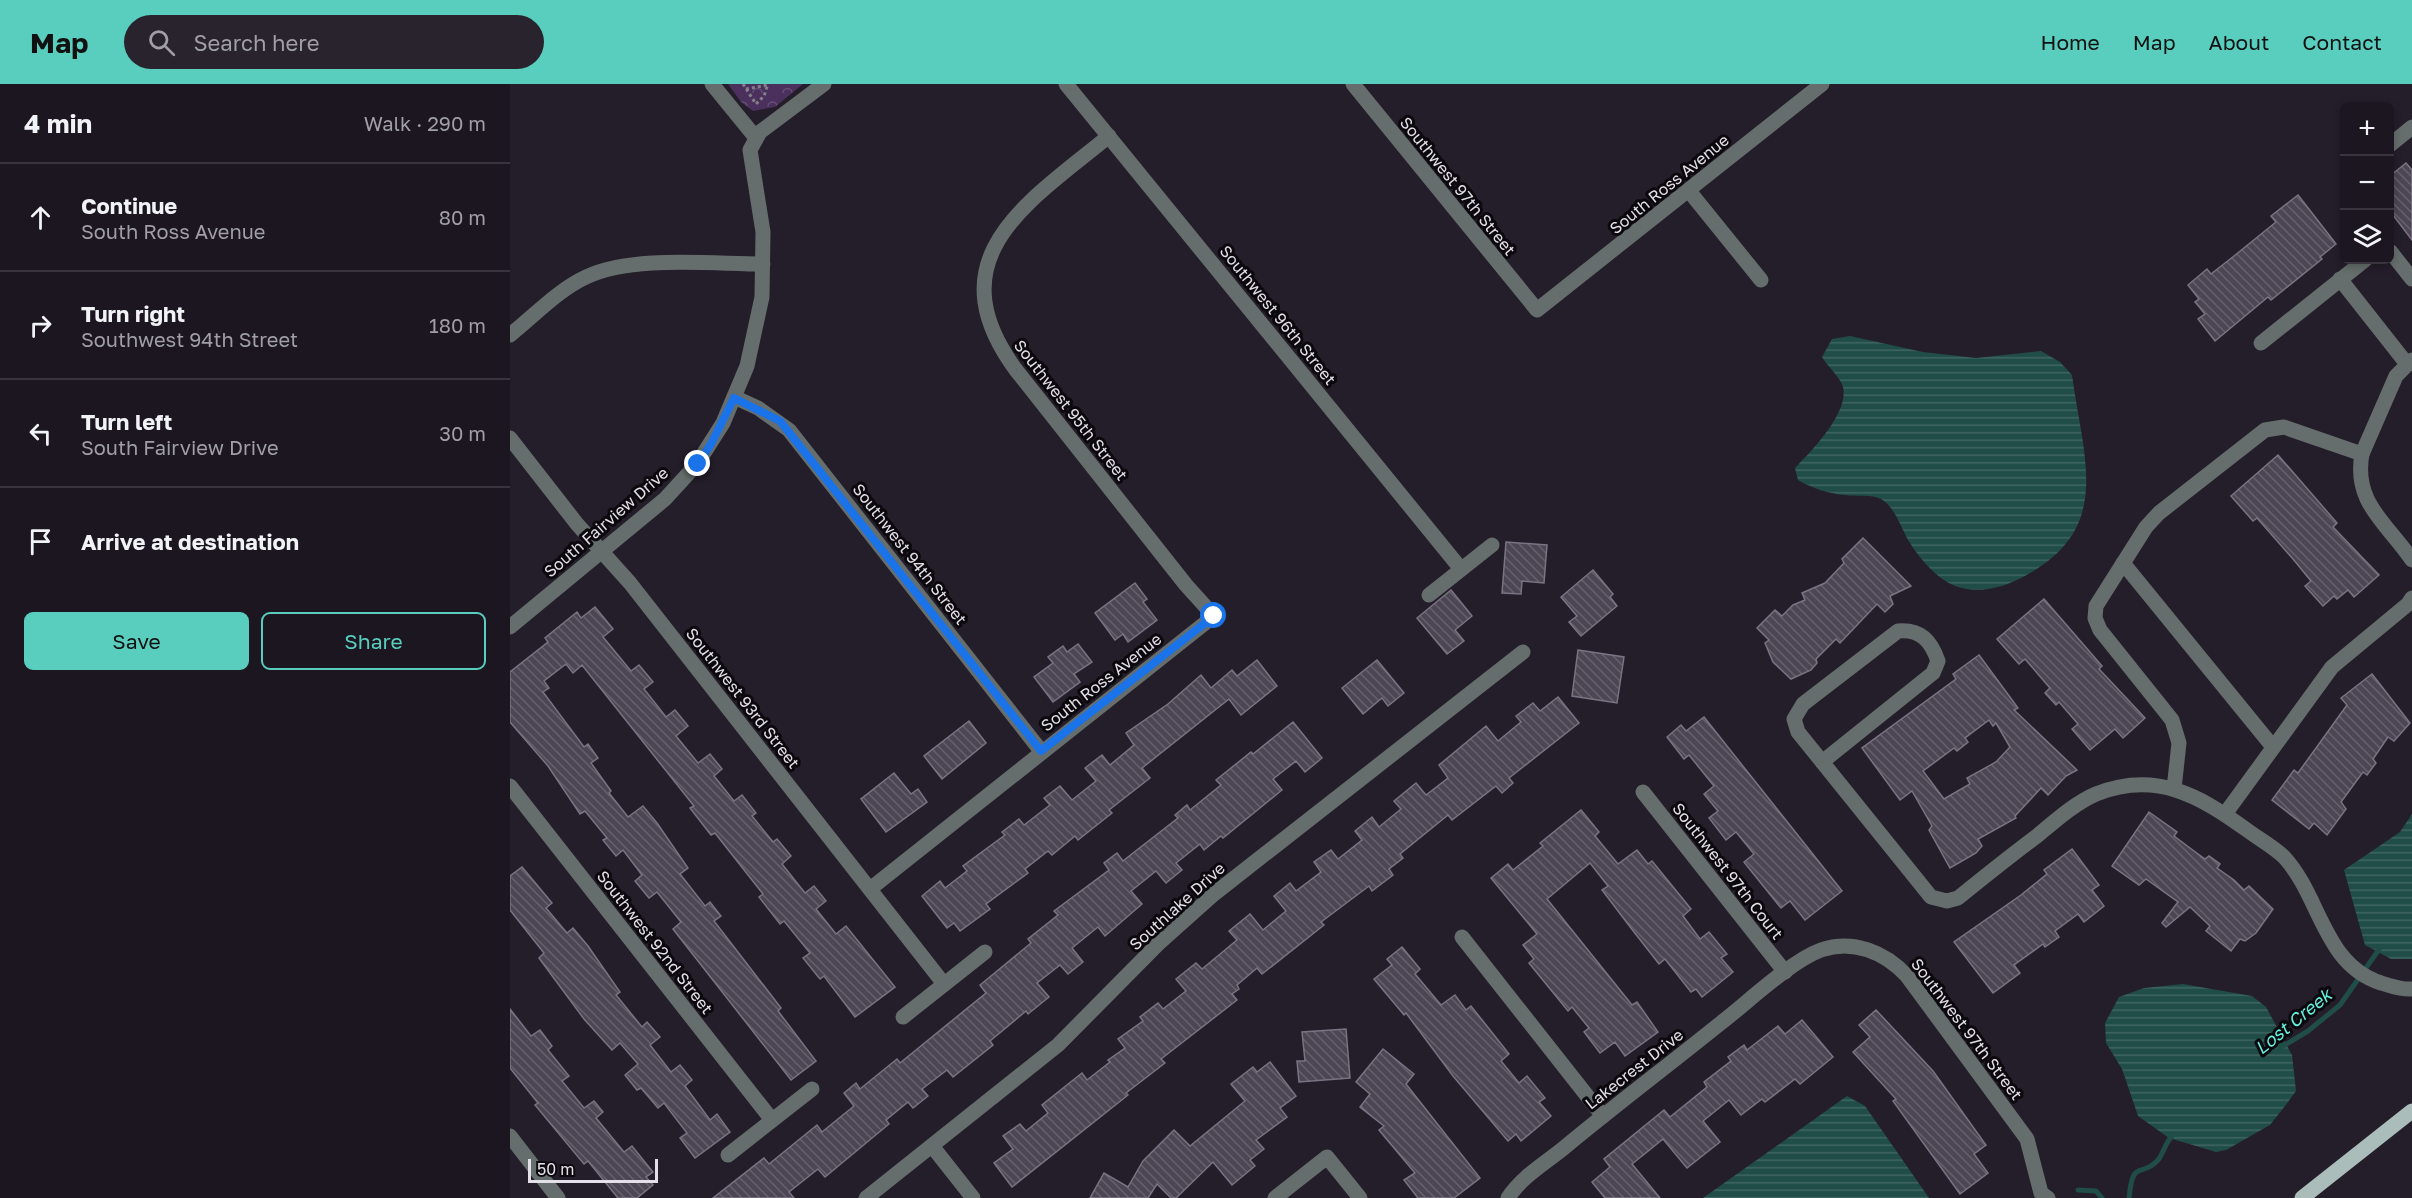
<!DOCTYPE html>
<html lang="en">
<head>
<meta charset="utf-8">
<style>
	body { margin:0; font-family:"Golos Text",sans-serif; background:#28232d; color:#f1f3f6 }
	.controls { position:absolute; right:18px; top:18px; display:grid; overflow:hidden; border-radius:9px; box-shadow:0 3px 9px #0003 }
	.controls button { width:54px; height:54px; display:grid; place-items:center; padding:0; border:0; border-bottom:2px solid #39353e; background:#1b1620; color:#f1f3f6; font:30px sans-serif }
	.scale { position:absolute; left:18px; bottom:15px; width:130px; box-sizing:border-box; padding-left:6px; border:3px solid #e4e0e9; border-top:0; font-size:16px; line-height:21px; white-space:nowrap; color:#e4e0e9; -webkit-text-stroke:4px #0c090e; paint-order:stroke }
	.stop { position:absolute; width:18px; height:18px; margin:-14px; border:4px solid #1a73e8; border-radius:50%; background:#fff }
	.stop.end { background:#1a73e8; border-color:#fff; box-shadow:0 2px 6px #0008 }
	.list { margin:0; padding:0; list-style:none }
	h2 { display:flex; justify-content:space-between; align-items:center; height:78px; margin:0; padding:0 24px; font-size:26px }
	h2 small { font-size:20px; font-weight:400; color:#a09fa5 }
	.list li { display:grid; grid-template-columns:39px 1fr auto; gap:18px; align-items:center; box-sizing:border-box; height:108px; padding:0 24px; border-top:2px solid #39353e }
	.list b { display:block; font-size:22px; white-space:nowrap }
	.list p { margin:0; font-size:20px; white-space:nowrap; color:#a09fa5 }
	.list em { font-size:20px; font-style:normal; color:#a09fa5 }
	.actions { display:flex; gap:12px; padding:18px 24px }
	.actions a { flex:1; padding:14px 0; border:2px solid #59cebe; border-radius:9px; text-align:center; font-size:21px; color:#59cebe }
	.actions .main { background:#59cebe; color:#111 }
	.icon { flex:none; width:33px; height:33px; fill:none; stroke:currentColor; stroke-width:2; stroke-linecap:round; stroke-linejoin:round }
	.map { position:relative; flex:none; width:1902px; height:1114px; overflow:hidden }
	header { display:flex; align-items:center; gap:36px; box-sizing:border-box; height:84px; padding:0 30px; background:#59cebe; color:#111 }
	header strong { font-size:28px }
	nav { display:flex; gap:33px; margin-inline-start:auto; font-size:21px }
	.search { width:420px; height:54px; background:#28232d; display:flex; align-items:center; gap:15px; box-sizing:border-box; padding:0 21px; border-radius:33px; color:#a09fa5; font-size:22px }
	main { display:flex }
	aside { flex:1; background:#1b1620 }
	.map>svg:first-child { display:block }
	.park { fill:url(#park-crowns) }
	.water { fill:url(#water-rules) }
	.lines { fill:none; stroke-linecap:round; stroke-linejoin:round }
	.stream { stroke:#204d47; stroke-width:5 }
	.building { fill:url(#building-back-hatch); stroke:#7b7383; stroke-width:1.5; fill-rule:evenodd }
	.path { stroke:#857f8a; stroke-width:3; stroke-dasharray:3 3; stroke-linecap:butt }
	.minor { stroke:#656e6c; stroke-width:15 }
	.major { stroke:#aabdba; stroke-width:15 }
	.route { stroke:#1a73e8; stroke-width:8 }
	.labels { text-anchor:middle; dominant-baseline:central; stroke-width:6; stroke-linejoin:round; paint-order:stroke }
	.street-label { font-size:16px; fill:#e4e0e9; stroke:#0c090e }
	.water-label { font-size:18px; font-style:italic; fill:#63f1de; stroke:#0c090e }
</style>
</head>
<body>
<header>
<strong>Map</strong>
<div class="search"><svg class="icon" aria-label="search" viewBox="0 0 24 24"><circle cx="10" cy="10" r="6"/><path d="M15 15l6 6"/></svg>Search here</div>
<nav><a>Home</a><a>Map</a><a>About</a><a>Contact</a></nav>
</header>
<main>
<aside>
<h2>4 min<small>Walk · 290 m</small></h2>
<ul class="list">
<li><svg class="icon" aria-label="ahead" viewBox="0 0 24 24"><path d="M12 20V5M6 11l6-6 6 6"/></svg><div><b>Continue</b><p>South Ross Avenue</p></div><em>80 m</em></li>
<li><svg class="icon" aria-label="right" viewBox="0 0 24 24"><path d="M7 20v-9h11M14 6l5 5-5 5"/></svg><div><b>Turn right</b><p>Southwest 94th Street</p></div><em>180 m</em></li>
<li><svg class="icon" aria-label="left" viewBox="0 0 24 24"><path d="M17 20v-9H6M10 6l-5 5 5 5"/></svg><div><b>Turn left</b><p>South Fairview Drive</p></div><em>30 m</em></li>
<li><svg class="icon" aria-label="arrive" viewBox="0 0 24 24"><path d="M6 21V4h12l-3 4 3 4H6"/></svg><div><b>Arrive at destination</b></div></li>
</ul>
<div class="actions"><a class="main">Save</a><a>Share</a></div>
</aside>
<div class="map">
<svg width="1902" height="1114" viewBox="0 0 1902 1114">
	<defs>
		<pattern id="park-crowns" width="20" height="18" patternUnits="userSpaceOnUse" patternTransform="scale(1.5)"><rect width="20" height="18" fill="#4b305e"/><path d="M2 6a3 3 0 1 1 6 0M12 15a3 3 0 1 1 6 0" fill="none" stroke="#654e75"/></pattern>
		<pattern id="water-rules" width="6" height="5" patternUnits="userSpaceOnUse" patternTransform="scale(1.5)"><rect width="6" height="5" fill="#204d47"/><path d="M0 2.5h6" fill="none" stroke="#406662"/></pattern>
		<pattern id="building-back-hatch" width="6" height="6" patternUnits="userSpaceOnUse" patternTransform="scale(1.5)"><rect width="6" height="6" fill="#4c4553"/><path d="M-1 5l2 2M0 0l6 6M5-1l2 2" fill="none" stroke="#66606c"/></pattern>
	</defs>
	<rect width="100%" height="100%" fill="#241d2a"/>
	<path class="park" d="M218,0h75l-28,23 -22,4 -12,-9z"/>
	<g class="water">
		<path d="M1340,252l73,16 53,6 65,-7 19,11 12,13c12,88 43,157 -55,205 -23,11 -51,15 -73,0 -11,-7 -27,-25 -34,-37 -9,-14 -14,-35 -29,-44 -9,-5 -26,-2 -36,-4 -15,-1 -34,-7 -47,-15l-3,-12c17,-18 54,-55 48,-81 -2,-9 -16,-21 -21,-30l10,-18z"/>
		<path d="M1902,730v145h-21l-26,-14 -21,-75 56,-38z"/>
		<path d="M1673,900l69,12 14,11 26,48 4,36 -11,15 -15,19 -44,25 -10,2 -47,-14 -31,-22 -16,-47 -16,-26 -1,-20 14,-26 25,-9z"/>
		<path d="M1337,1012l18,10 64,92h-226z"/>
	</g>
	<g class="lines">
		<g class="stream">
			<path d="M1770,964l28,-17 32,-26 40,-57"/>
			<path d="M1568,1106l18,1 6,7"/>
			<path d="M1619,1114c4,-41 12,-19 29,-38 6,-7 7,-18 15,-25"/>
		</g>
	</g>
	<g class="building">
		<path d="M1896,79l6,7v70l-22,-29v-35z"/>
		<path d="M1788,111l38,49 -16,13 2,2 -51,41 -3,-3 -53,44 -17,-22 7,-5 -10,-12 4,-3 -11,-14 19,-16 4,5 23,-18 42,-34 -5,-6z"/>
		<path d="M1768,371l59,68 -4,4 46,48 -25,22 -6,-7 -11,9 -3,-3 -11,10 -18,-20 6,-5 -18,-22 -36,-41 -4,3 -22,-25z"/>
		<path d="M1353,454l48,48 -21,10 3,8 -8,8 -8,-8 -37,39 -4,-4 -20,20 1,4 -6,7 -20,9 -18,-17 -8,-19 4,-3 -12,-12 18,-18 7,6 11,-11 12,-5 -3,-7 23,-10 19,-20 -2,-4z"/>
		<path d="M996,458l41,3 -3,38 -22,-2 -1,13 -19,-1z"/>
		<path d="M1083,486l20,24 -3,3 7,9 -36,30 -12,-14 8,-6 -16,-19z"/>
		<path d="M625,499l12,16 -4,3 14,18 -29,22 -5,-8 -8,6 -20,-27z"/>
		<path d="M941,506l21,26 -17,14 9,11 -17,13 -30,-36z"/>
		<path d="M1534,515l58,67 -3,3 46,49 -22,20 -8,-9 -25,21 -18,-21 6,-5 -19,-22 -3,3 -11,-12 5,-5 -25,-29 -6,5 -22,-25z"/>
		<path d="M85,523l18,22 -10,8 28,34 8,-6 14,17 -9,7 22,28 9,-7 13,16 -12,10 22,27 12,-9 12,15 -8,7 20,25 8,-6 14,18 -4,3 21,26 4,-3 14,17 -9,8 23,29 9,-7 12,15 -10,8 20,25 10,-8 49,61 -40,30 -31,-41 -4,3 -17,-21 7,-5 -26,-32 -4,3 -21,-27 4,-3 -48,-61 -4,2 -21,-27 4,-2 -112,-141 -9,8 -7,-9 -22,17 5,7 -6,4 41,55 4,-3 10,14 -7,5 20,28 -2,2 19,24 15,-11 14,17 31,45 -8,6 25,32 5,-4 11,14 -7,5 67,87 -3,3 38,50 -25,19 -118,-151 8,-7 -24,-30 -8,6 -14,-17 7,-6 -19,-25 -7,6 -13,-16 4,-2 -22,-27 -5,3 -32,-48 -38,-44v-50l38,-30 -3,-4 32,-26 4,6z"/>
		<path d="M568,560l14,18 -18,12 6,8 -27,20 -19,-25 19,-14 -5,-6 15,-11 4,6z"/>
		<path d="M1068,566l46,7 -7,46 -45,-7z"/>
		<path d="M1469,571l39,53 -4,2 63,60 -11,6 -18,19 -7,-7 -26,28 1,2 -38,21 4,7 -6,7 -26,15 -21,-38 3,-4 -20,-35 -12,9 -38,-52 94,-69 -3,-5zM1479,636l4,6 3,-3 14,24 -14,15 -29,16 3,6 -26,15 -21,-28 31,-23 3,3 11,-9 -3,-4z"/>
		<path d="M747,576l20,26 -36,29 -12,-16 -87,69 8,10 -41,32 3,3 -34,27 -3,-4 -23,19 -4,-4 -23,18 3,4 -42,31 4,5 -30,22 -6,-8 -7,5 -25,-32 18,-15 5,7 22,-17 -4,-5 42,-31 -3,-3 17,-13 5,6 26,-20 -6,-7 16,-12 12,14 24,-19 -11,-13 17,-13 8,10 24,-20 -8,-12 42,-29 33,-29 10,13 21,-18 5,6z"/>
		<path d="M867,576l27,33 -16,13 -6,-8 -19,16 -21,-26z"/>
		<path d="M1862,590l38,49 -16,18 -6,-4 -15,22 3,4 -9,12 -4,-3 -22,30 5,7 -19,26 -13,-12 -5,6 -37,-29 22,-30 4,3 49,-68 -6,-7z"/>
		<path d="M1048,613l21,26 -70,55 4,5 -11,10 -6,-7 -44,34 -4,-5 -48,39 3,4 -14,11 4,6 -21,16 -3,-5 -48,36 3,3 -62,49 -5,-6 -20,17 2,4 -7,5 5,6 -76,59 4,4 -39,30 2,2 -116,92 -18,-24 19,-14 -10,-13 17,-12 6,7 22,-18 -6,-8 40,-32 5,7 23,-18 -2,-2 17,-12 -7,-9 25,-18 -3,-4 18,-14 5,6 23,-18 -10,-12 20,-16 6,6 35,-29 -8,-9 21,-17 13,16 23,-19 -12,-15 16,-13 6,8 25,-19 -7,-10 17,-12 7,9 24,-19 -7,-9 17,-14 7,10 22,-18 -7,-8 22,-18 10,12 22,-17 -9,-13 47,-39 12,15 23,-19 -5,-6 17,-13 7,8z"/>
		<path d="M1194,633l138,174 -37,29 -15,-19 -9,7 -37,-46 10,-8 -18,-22 -10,8 -17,-22 9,-7 -14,-17 10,-8 -25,-31 -5,4 -17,-22 14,-12 5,6z"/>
		<path d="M459,637l17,22 -44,36 -18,-23z"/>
		<path d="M783,638l29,36 -17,14 -9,-11 -23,18 9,11 -59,48 -2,-2 -17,14 -4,-6 -24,19 6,7 -16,13 -10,-12 -25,20 11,13 -37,32 -7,-9 -26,21 11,14 -15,12 -8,-9 -23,18 12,14 -21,17 -2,-3 -36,30 3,4 -40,32 -6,-7 -25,19 6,7 -15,12 -5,-6 -22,18 3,4 -64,53 -7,-8 -29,23 5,6h-81l51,-40 5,6 48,-39 5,7 32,-26 -10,-13 12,-10 4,6 37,-30 3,4 86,-70 -6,-8 51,-42 -3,-4 30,-24 -4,-4 55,-41 -5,-7 13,-10 6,8 10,-8 45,-35 -3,-3 12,-10 3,5 31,-25 -5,-5 35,-28 2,2z"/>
		<path d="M384,689l17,21 7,-5 9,13 -41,30 -25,-33z"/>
		<path d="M1071,726l18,22 -4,4 23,28 19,-14 11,14 4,-3 39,48 -8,7 17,23 9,-7 18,22 -6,4 12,14 -31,25 -6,-8 -5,3 -26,-33 -6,5 -25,-32 -32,-42 6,-4 -18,-23 -43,36 85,106 5,-3 21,30 -33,24 -10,-14 -15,11 -16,-21 5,-4 -17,-21 -4,4 -39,-48 5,-4 -11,-14 14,-11 -46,-56 17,-14 5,6 30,-24 -3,-3z"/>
		<path d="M1639,728l28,20 -3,4 20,15 11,8 4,-3 11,8 -3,4 17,12 10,10 5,-4 24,23 -17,24 -11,8 -5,-2 -9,12 -25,-20 4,-5 -20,-19 -24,20 -4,-4 16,-21 -32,-23 -7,6 -27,-19z"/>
		<path d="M1562,765l27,36 -7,5 12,16 -20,16 -6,-8 -23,17 4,6 -14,10 -2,-3 -29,21 6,8 -27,20 -39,-51 67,-47 26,-21 -3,-4z"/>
		<path d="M12,783l30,36 -6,5 21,25 6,-5 15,18 32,46 -4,3 26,32 5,-5 13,15 -10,8 21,27 9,-7 12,15 -7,6 25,34 7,-6 13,18 -35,26 -15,-20 7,-5 -23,-30 -6,5 -17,-20 -4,2 -12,-15 13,-11 -18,-21 -8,7 -28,-31 -45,-61 5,-5 -34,-43v-34z"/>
		<path d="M892,863l18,22 -5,5 26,31 14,-10 11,15 5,-4 38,48 -8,7 18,22 8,-7 18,22 -6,4 12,14 -30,25 -5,-7 -8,7 -55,-65 -47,-63 -2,2 -30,-36 18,-14 -5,-6z"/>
		<path d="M0,925l21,27 9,-6 12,16 -4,4 21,26 -7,5 22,27 10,-7 9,11 -7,6 28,34 8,-6 21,26 -7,5 7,8 -16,13h-19l-30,-37 -4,3 -49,-59 3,-2 -28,-35z"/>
		<path d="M1366,926l57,61 53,74 -12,9 14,19 -28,21 -67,-93 3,-2 -43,-47 17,-15 -11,-12z"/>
		<path d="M1292,936l31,37 -33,27 -5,-5 -30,23 -3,-3 -21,16 -12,-15 -26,21 17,21 -33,26 -24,-29 -16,13 -15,12 28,34h-55l-13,-16 18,-15 -6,-8 60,-49 6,7 37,-30 -3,-5 27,-21 -3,-4 16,-12 3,5 31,-24 7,8z"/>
		<path d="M836,945l4,49 -51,4 -2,-21h8l-3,-29z"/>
		<path d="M873,965l31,25 -8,10 74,94 -26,20h-36l-14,-18 11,-7 -36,-43 5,-4 -24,-19 10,-13 -14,-12z"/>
		<path d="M760,978l26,34 -16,12 7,9 -31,23 8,9 -14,11 5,6 -23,19 -19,-23 -37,36h-5l-14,-14 -9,14h-58l14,-25 24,14 15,-26 31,-31 16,16 55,-45 -14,-17 22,-17 4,5z"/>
	</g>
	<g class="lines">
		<g class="path">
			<path d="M233,0l13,20 8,-8 4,-12"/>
			<path d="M236,5l22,-4"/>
		</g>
		<g class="minor">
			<path d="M202,0l44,54"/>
			<path d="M556,0l395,485"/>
			<path d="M843,0l184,226 285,-226"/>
			<path d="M1880,61l22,-18"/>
			<path d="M1179,107l72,89"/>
			<path d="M1880,167l22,28"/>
			<path d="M1830,195l67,85"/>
			<path d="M0,251c24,-19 48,-45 76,-58 46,-22 126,-13 177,-13"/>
			<path d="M1751,259l104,-83"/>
			<path d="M224,313l24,11 31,22 252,321"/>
			<path d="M0,354l67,86 53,59 314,401"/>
			<path d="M1852,370c-9,49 25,69 50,106"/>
			<path d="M1613,479l150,184"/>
			<path d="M919,511l63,-50"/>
			<path d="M0,543l155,-128 32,-35 26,-41 24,-57 15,-69 1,-65 -13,-82 10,-18 64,-48"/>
			<path d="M1312,678l111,-89 5,-12c-7,-20 -17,-32 -40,-30l-95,73 -9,15 4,13 133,165 16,4 11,-3c26,-21 52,-42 79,-62 18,-15 38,-33 59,-42 60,-24 104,2 151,36 12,9 27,17 37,27 37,40 39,107 97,126 11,3 20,7 31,6"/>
			<path d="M0,702l262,334"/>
			<path d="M1664,705l5,-46 -7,-23 -72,-90 -5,-12 1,-12 50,-79 13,-14 106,-83 19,-3 78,27 34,-78 16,-16"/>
			<path d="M1133,708l142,180"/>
			<path d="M1715,730l107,-147 76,-63 4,-6"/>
			<path d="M360,805l344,-273 -28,-31 -170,-215c-83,-113 13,-168 93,-234"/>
			<path d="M952,853l141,179"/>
			<path d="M393,933l82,-65"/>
			<path d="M0,1052l48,62"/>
			<path d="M422,1062l41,52"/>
			<path d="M218,1071l84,-66"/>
			<path d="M356,1114l192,-153 100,-101 56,-50 309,-242"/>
			<path d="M765,1114l52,-41 33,41"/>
			<path d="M998,1114c13,-21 39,-36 57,-51 52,-43 105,-83 157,-125 26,-20 69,-61 99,-72 32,-11 64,2 86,26l120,163 14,54 7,5"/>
		</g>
		<path class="major" d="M1792,1114l110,-87"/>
	</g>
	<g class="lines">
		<path class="route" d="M188,380l13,-20 23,-46 46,23 261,330 173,-135"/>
	</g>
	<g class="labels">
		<g class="street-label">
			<text transform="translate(1159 100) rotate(-39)">South Ross Avenue</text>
			<text transform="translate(948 102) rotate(51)">Southwest 97th Street</text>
			<text transform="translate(768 231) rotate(51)">Southwest 96th Street</text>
			<text transform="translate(561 326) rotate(52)">Southwest 95th Street</text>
			<text transform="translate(96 438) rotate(-41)">South Fairview Drive</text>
			<text transform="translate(400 470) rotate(52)">Southwest 94th Street</text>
			<text transform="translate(591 598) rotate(-38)">South Ross Avenue</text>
			<text transform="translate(233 614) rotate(52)">Southwest 93rd Street</text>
			<text transform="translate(1218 787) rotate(52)">Southwest 97th Court</text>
			<text transform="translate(667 822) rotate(-42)">Southlake Drive</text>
			<text transform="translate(145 858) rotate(52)">Southwest 92nd Street</text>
			<text transform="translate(1457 945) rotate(53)">Southwest 97th Street</text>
			<text transform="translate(1124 985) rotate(-38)">Lakecrest Drive</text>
		</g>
		<g class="water-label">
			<text transform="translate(1783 937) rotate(-39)">Lost Creek</text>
		</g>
	</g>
</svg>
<div class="controls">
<button>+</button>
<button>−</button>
<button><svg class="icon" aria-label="layers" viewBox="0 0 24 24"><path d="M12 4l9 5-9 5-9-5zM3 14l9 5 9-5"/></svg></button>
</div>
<div class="scale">50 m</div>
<div class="stop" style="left:704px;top:532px"></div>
<div class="stop end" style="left:188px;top:380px"></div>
</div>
</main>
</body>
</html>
